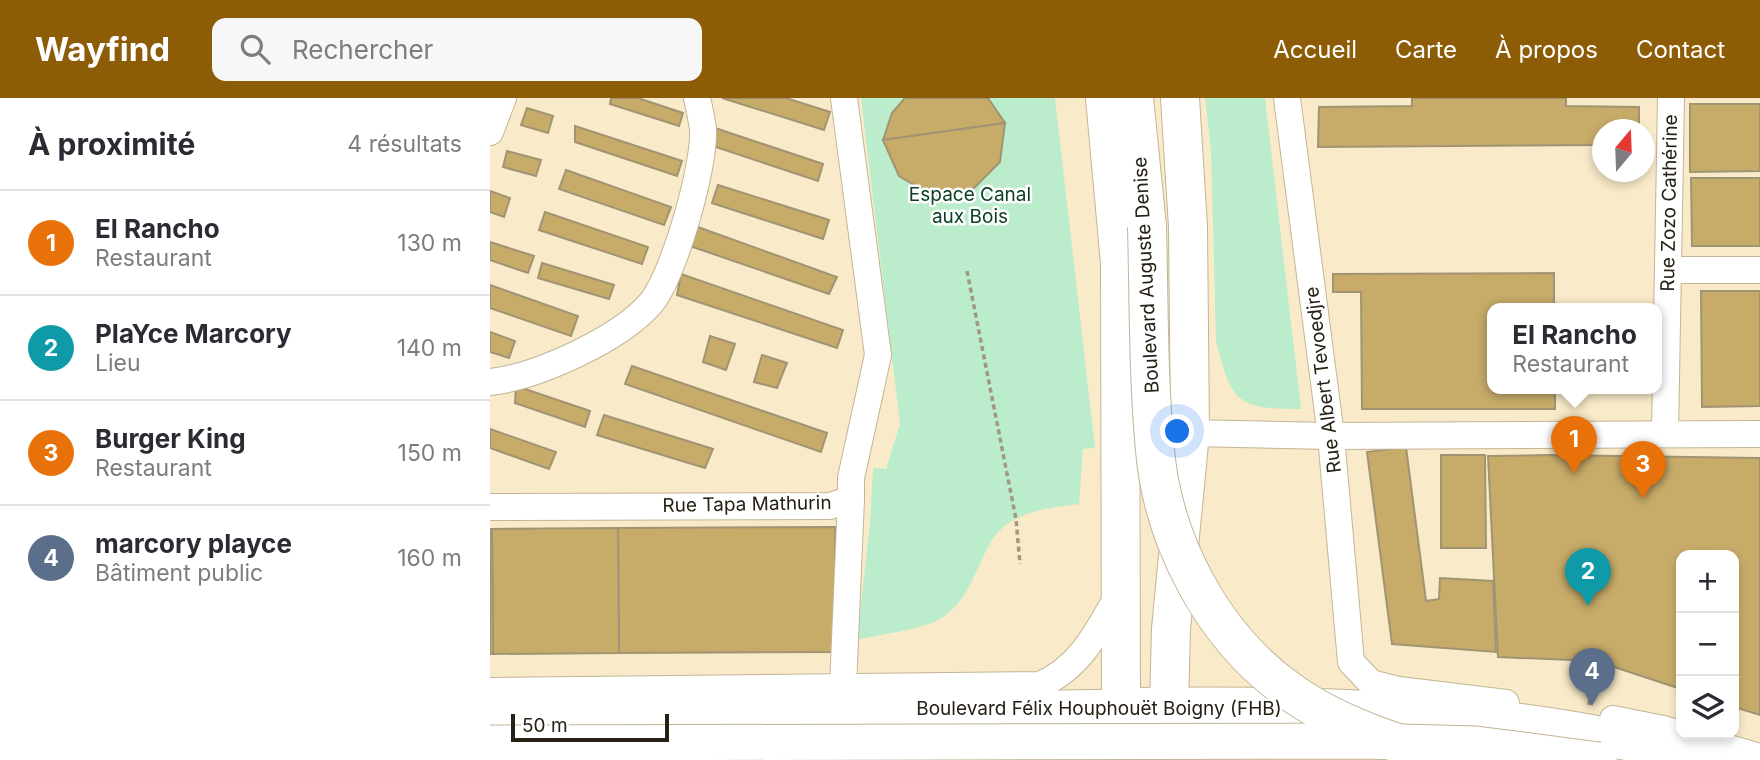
<!DOCTYPE html>
<html lang="fr">
<head>
<meta charset="utf-8">
<style>
	body { margin:0; font-family:Inter,sans-serif; background:#f7f7f7; color:#2b2b33 }
	.controls { position:absolute; right:21px; bottom:21px; display:grid; overflow:hidden; border-radius:14px; box-shadow:0 4px 10px #0003 }
	.controls button { width:63px; height:63px; display:grid; place-items:center; padding:0; border:0; border-bottom:2px solid #e1e1e2; background:#fff; color:#2b2b33; font:35px sans-serif }
	.compass { position:absolute; left:1102px; top:21px; width:63px; height:63px; border-radius:50%; background:#fff; box-shadow:0 4px 10px #0003; rotate:19deg }
	.scale { position:absolute; left:21px; bottom:18px; width:158px; box-sizing:border-box; padding-left:7px; border:4px solid #272115; border-top:0; font-size:19px; line-height:24px; white-space:nowrap; color:#272115; -webkit-text-stroke:5px #fff; paint-order:stroke }
	.you { position:absolute; left:688px; top:334px; width:24px; height:24px; margin:-18px; border:5px solid #fff; border-radius:50%; background:#1a73e8; box-shadow:0 0 0 10px #1a73e833 }
	.badge { display:grid; place-items:center; width:46px; height:46px; border-radius:50%; background:#8d5c06; color:#fff; font-size:23px; font-weight:700 }
	.pin { position:absolute; translate:-50% -58px; filter:drop-shadow(0 2px 4px #0008) }
	.pin::after { content:''; position:absolute; top:37px; width:24px; height:21px; background:inherit; clip-path:polygon(0 0,100% 0,50% 100%) }
	.popup { position:absolute; left:997px; top:205px; width:175px; height:91px; box-sizing:border-box; display:grid; place-content:center; border-radius:14px; background:#fff; filter:drop-shadow(0 2px 5px #0005); font-size:23px; white-space:nowrap; color:#7c7c81 }
	.popup b { font-size:26px; color:#2b2b33 }
	.popup::after { content:''; position:absolute; left:50%; top:100%; margin-left:-14px; border:14px solid transparent; border-top-color:#fff }
	.list { margin:0; padding:0; list-style:none }
	h2 { display:flex; justify-content:space-between; align-items:center; height:91px; margin:0; padding:0 28px; font-size:30px }
	h2 small { font-size:23px; font-weight:400; color:#7c7c81 }
	.list li { display:grid; grid-template-columns:46px 1fr auto; gap:21px; align-items:center; box-sizing:border-box; height:105px; padding:0 28px; border-top:2px solid #e1e1e2 }
	.list b { display:block; font-size:26px; white-space:nowrap }
	.list p { margin:0; font-size:23px; white-space:nowrap; color:#7c7c81 }
	.list em { font-size:23px; font-style:normal; color:#7c7c81 }
	.icon { flex:none; width:38px; height:38px; fill:none; stroke:currentColor; stroke-width:2; stroke-linecap:round; stroke-linejoin:round }
	.map { position:relative; flex:none; width:1270px; height:662px; overflow:hidden }
	header { display:flex; align-items:center; gap:42px; box-sizing:border-box; height:98px; padding:0 35px; background:#8d5c06; color:#fff }
	header strong { font-size:33px }
	nav { display:flex; gap:38px; margin-inline-start:auto; font-size:24px }
	.search { width:490px; height:63px; background:#f7f7f7; display:flex; align-items:center; gap:18px; box-sizing:border-box; padding:0 24px; border-radius:14px; color:#7c7c81; font-size:26px }
	main { display:flex }
	aside { flex:1; background:#fff }
	.map>svg:first-child { display:block }
	.green { fill:#bbeccb }
	.building { fill:#c6ab69; stroke:#a19474; stroke-width:2 }
	.lines { fill:none; stroke-linecap:round; stroke-linejoin:round }
	.minor-casing { stroke:#c3b595; stroke-width:28 }
	.major-casing { stroke:#c3b595; stroke-width:37 }
	.highway-casing { stroke:#c3b595; stroke-width:40 }
	.path { stroke:#a2977f; stroke-width:3.5; stroke-dasharray:5 3.5; stroke-linecap:butt }
	.minor { stroke:#fff; stroke-width:26 }
	.major { stroke:#fff; stroke-width:35 }
	.highway { stroke:#fff; stroke-width:38 }
	.major-bridge-casing { stroke:#c3b595; stroke-width:37; stroke-linecap:butt }
	.highway-bridge-casing { stroke:#c3b595; stroke-width:40; stroke-linecap:butt }
	.major-bridge { stroke:#fff; stroke-width:35 }
	.highway-bridge { stroke:#fff; stroke-width:38 }
	.labels { text-anchor:middle; dominant-baseline:central; stroke-width:5; stroke-linejoin:round; paint-order:stroke }
	.park-label { font-size:19px; fill:#0c4025; stroke:#fff }
	.street-label { font-size:19px; fill:#272115; stroke:#fff }
</style>
</head>
<body>
<header>
<strong>Wayfind</strong>
<div class="search"><svg class="icon" aria-label="search" viewBox="0 0 24 24"><circle cx="10" cy="10" r="6"/><path d="M15 15l6 6"/></svg>Rechercher</div>
<nav><a>Accueil</a><a>Carte</a><a>À propos</a><a>Contact</a></nav>
</header>
<main>
<aside>
<h2>À proximité<small>4 résultats</small></h2>
<ul class="list">
<li><span class="badge" style="background:#e8710a">1</span><div><b>El Rancho</b><p>Restaurant</p></div><em>130 m</em></li>
<li><span class="badge" style="background:#0f9aa8">2</span><div><b>PlaYce Marcory</b><p>Lieu</p></div><em>140 m</em></li>
<li><span class="badge" style="background:#e8710a">3</span><div><b>Burger King</b><p>Restaurant</p></div><em>150 m</em></li>
<li><span class="badge" style="background:#5c6f8a">4</span><div><b>marcory playce</b><p>Bâtiment public</p></div><em>160 m</em></li>
</ul>
</aside>
<div class="map">
<svg width="1270" height="662" viewBox="0 0 1270 662">
	<rect width="100%" height="100%" fill="#f9ebc9"/>
	<g class="green">
		<path d="M371,0h194l40,350 -12,1 -4,55c-22,3 -47,5 -67,17 -35,19 -32,75 -72,98 -19,11 -60,15 -83,21l13,-117 3,-55 13,1 14,-45z"/>
		<path d="M715,0h60l36,311c-65,0 -70,-7 -85,-69l-5,-189z"/>
	</g>
	<g class="building">
		<path d="M121,0h27l45,15 -4,13 -69,-22z"/>
		<path d="M232,0h64l44,14 -6,18z"/>
		<path d="M415,0h83l17,25 -122,17 9,-27z"/>
		<path d="M922,0h154v8l73,1v23h-37v15l-284,2 1,-40 93,-1z"/>
		<path d="M1200,6h70v67l-70,1z"/>
		<path d="M37,10l26,8 -5,17 -27,-8z"/>
		<path d="M515,25l-5,39 -28,28 -39,6 -34,-20 -16,-36z"/>
		<path d="M85,28l107,35 -5,15 -102,-34z"/>
		<path d="M225,30l108,36 -5,17 -108,-36z"/>
		<path d="M17,53l34,9 -5,16 -33,-9z"/>
		<path d="M76,72l105,37 -7,18 -105,-36z"/>
		<path d="M1201,80h69v68h-68z"/>
		<path d="M228,87l111,35 -6,19 -111,-36z"/>
		<path d="M0,93l20,7 -6,19 -14,-5z"/>
		<path d="M55,114l103,35 -6,17 -103,-34z"/>
		<path d="M205,128l142,51 -8,17 -139,-48z"/>
		<path d="M0,144l44,14 -6,17 -38,-13z"/>
		<path d="M52,165l72,22 -5,14 -71,-21z"/>
		<path d="M1064,175v35h-62v80h63v21h-193l-1,-117h-28v-18z"/>
		<path d="M191,176l162,56 -6,18 -160,-53z"/>
		<path d="M0,187l88,31 -7,20 -81,-28z"/>
		<path d="M1211,193h59v115l-58,1z"/>
		<path d="M0,234l25,9 -6,17 -19,-6z"/>
		<path d="M220,238l25,8 -9,26 -23,-8z"/>
		<path d="M272,257l25,8 -10,25 -23,-6z"/>
		<path d="M142,268l195,67 -6,19 -196,-68z"/>
		<path d="M26,288l74,25 -5,16 -70,-24z"/>
		<path d="M114,317l109,34 -8,19 -108,-33z"/>
		<path d="M0,331l66,23 -7,17 -59,-21z"/>
		<path d="M916,349l20,154 13,-2 1,-21 53,3 3,71 -104,-8 -25,-192z"/>
		<path d="M951,357h44l1,93h-45z"/>
		<path d="M1060,357l210,3v257l-26,-8v-152h-53v134l-85,-28 -98,-4 -10,-201z"/>
		<path d="M345,429l1,125 -217,1 -1,-125z"/>
		<path d="M128,430l1,125 -126,1 -1,-125z"/>
		<path d="M0,431h2l1,125h-3z"/>
	</g>
	<g class="lines">
		<g class="minor-casing">
			<g id="minor">
				<path d="M797,0l44,338 20,226 20,21 28,7 107,13"/>
				<path d="M0,34l13,-34"/>
				<path d="M1179,172h91"/>
				<path d="M0,284c47,-5 130,-43 161,-79 23,-28 54,-137 52,-173 -1,-11 -4,-22 -6,-32"/>
				<path d="M700,335l141,3 429,-2"/>
				<path d="M1175,336l6,-336"/>
				<path d="M0,409l340,-1 21,-7v-21l27,-123 -34,-257"/>
				<path d="M353,589l8,-188"/>
				<path d="M0,593l550,-6c41,-18 57,-53 79,-91"/>
				<path d="M1123,621l50,10 97,28"/>
			</g>
		</g>
		<g class="major-casing">
			<path id="major" d="M0,619l631,-10 -4,53"/>
		</g>
		<g class="highway-casing">
			<g id="highway">
				<path d="M615,0l15,165 1,444c194,-2 395,-1 582,53"/>
				<path d="M644,0l13,129"/>
				<path d="M679,608l2,-77 19,-196 -2,-206 -8,-129"/>
			</g>
		</g>
		<g class="path">
			<path d="M477,173l49,248 4,45"/>
			<path d="M1099,607l7,-44"/>
		</g>
		<use href="#minor" class="minor"/>
		<use href="#major" class="major"/>
		<use href="#highway" class="highway"/>
		<g class="major-bridge-casing">
			<path id="major-bridge" d="M0,645l874,-2 112,3 123,16"/>
		</g>
		<g class="highway-bridge-casing">
			<path id="highway-bridge" d="M657,129c2,74 1,149 8,223 8,92 58,186 133,240 48,35 109,54 166,70"/>
		</g>
		<use href="#major-bridge" class="major-bridge"/>
		<use href="#highway-bridge" class="highway-bridge"/>
	</g>
	<g class="labels">
		<g class="park-label">
			<text x="480" y="96">Espace Canal<tspan x="480" dy="22">aux Bois</tspan></text>
		</g>
		<g class="street-label">
			<text transform="translate(1179 105) rotate(-89)">Rue Zozo Cathérine</text>
			<text transform="translate(656 177) rotate(-93)">Boulevard Auguste Denise</text>
			<text transform="translate(833 282) rotate(-97)">Rue Albert Tevoedjre</text>
			<text transform="translate(257 406) rotate(-1)">Rue Tapa Mathurin</text>
			<text x="609" y="610">Boulevard Félix Houphouët Boigny (FHB)</text>
		</g>
	</g>
</svg>
<div class="controls">
<button>+</button>
<button>−</button>
<button><svg class="icon" aria-label="layers" viewBox="0 0 24 24"><path d="M12 4l9 5-9 5-9-5zM3 14l9 5 9-5"/></svg></button>
</div>
<svg class="compass" viewBox="-18 -18 36 36"><path d="M0-13l5 13h-10z" fill="#e53935"/><path d="M0 13l5-13h-10z" fill="#7c7c81"/></svg>
<div class="scale">50 m</div>
<div class="you"></div>
<div class="pin badge" style="left:1084px;top:376px;background:#e8710a">1</div>
<div class="popup"><b>El Rancho</b>Restaurant</div>
<div class="pin badge" style="left:1098px;top:508px;background:#0f9aa8">2</div>
<div class="pin badge" style="left:1153px;top:401px;background:#e8710a">3</div>
<div class="pin badge" style="left:1102px;top:608px;background:#5c6f8a">4</div>
</div>
</main>
</body>
</html>
